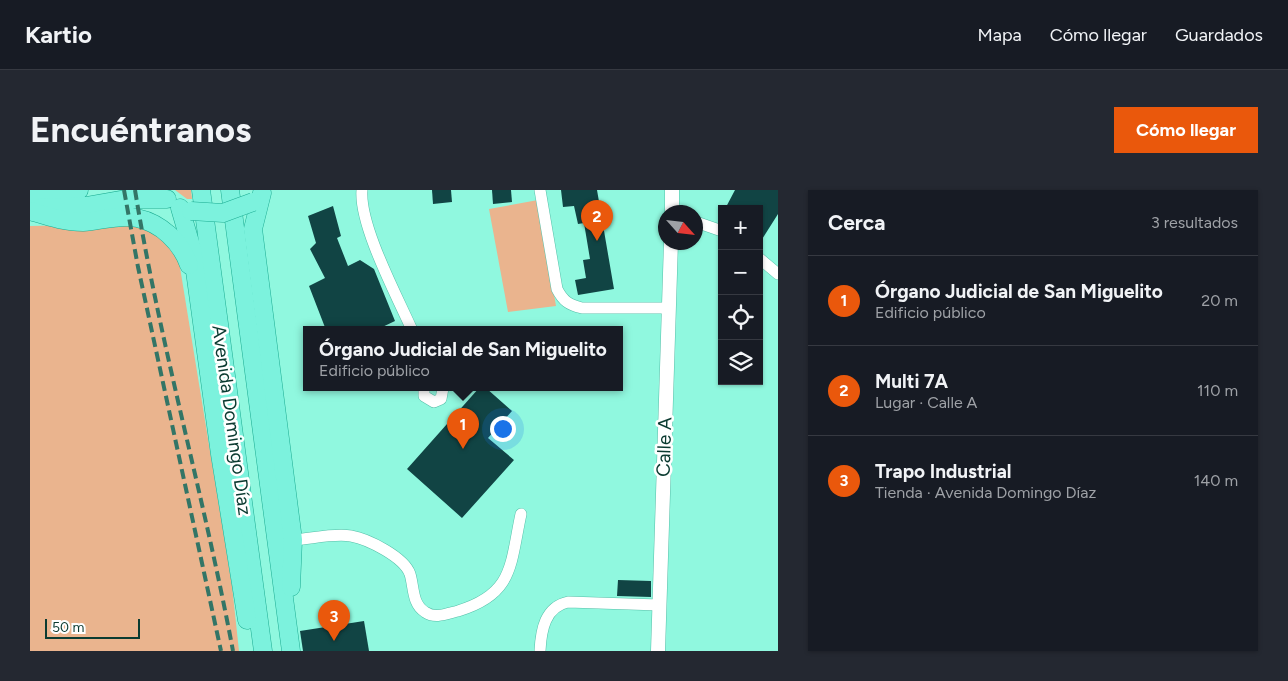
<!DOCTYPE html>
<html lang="es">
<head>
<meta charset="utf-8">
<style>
	body { margin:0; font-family:Figtree,sans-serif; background:#242831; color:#f1f3f6 }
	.controls { position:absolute; right:15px; top:15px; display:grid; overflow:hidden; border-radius:0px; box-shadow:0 1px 4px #0004 }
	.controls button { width:45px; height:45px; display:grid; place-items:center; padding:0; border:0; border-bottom:1px solid #363941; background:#171b24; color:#f1f3f6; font:25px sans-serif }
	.compass { position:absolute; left:628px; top:15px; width:45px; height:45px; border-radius:50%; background:#171b24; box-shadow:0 1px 4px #0004; rotate:117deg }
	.scale { position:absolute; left:15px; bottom:12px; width:95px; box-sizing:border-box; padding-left:5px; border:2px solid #0b3b31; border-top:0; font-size:14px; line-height:18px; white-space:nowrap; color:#0b3b31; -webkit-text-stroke:4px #fff; paint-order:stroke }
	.you { position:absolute; left:472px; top:238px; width:18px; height:18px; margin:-12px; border:4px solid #fff; border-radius:50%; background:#1a73e8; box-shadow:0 0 0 8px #1a73e833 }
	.badge { display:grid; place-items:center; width:32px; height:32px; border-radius:50%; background:#ea580c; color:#fff; font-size:16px; font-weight:700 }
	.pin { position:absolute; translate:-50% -41px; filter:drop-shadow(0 1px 2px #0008) }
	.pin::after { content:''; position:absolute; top:26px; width:18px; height:15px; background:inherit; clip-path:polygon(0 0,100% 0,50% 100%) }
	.popup { position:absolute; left:273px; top:136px; width:320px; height:65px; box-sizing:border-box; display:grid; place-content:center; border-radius:0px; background:#171b24; filter:drop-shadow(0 1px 4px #0005); font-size:16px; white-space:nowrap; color:#9ea1a6 }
	.popup b { font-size:19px; color:#f1f3f6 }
	.popup::after { content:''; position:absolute; left:50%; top:100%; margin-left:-10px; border:10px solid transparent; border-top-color:#171b24 }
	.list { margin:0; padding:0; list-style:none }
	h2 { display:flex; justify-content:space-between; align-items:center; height:65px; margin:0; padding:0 20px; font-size:21px }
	h2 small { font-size:16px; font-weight:400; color:#9ea1a6 }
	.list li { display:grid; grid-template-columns:32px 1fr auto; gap:15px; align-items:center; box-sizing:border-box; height:90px; padding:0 20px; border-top:1px solid #363941 }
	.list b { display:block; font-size:19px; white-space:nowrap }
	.list p { margin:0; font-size:16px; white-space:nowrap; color:#9ea1a6 }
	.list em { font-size:16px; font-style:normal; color:#9ea1a6 }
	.icon { flex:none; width:28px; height:28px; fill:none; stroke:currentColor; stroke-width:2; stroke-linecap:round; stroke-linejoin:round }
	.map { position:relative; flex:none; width:748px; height:461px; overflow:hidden; border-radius:0px }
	header { display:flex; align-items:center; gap:30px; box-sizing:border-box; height:70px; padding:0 25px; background:#171b24; border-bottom:1px solid #363941 }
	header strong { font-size:24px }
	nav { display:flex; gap:28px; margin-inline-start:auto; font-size:18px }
	.intro { display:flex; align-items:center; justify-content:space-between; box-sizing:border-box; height:120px; padding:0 30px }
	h1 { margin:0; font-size:35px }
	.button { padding:12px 22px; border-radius:0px; background:#ea580c; color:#fff; font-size:18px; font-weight:700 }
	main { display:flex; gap:30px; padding:0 30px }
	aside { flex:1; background:#171b24; border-radius:0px; box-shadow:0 1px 4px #0004 }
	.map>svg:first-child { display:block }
	.green { fill:#eab48e }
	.building { fill:#144 }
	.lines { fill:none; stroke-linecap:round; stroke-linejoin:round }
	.minor-casing { stroke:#55bfa8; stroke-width:12 }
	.tertiary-casing { stroke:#55bfa8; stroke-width:15 }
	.primary-casing { stroke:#1cac92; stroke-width:19 }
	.minor { stroke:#fff; stroke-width:11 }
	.tertiary { stroke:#fff; stroke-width:14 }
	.primary { stroke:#7cf2dd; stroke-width:18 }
	.rail { stroke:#337566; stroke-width:4; stroke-dasharray:10 5; stroke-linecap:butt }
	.primary-bridge-casing { stroke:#1cac92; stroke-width:19; stroke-linecap:butt }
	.primary-bridge { stroke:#7cf2dd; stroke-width:18 }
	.labels { text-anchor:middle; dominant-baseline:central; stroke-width:5; stroke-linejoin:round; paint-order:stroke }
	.street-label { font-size:19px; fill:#0b3b31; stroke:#fff }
</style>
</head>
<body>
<header>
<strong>Kartio</strong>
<nav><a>Mapa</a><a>Cómo llegar</a><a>Guardados</a></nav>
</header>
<div class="intro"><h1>Encuéntranos</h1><a class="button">Cómo llegar</a></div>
<main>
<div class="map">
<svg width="748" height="461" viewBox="0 0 748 461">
	<rect width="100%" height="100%" fill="#90f8df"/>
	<g class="green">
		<path d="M145,0h16l1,9h-5z"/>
		<path d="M508,10l18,106 -48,6 -19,-103z"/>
		<path d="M112,34l35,25 55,337 7,65h-209v-425z"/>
	</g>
	<g class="building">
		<path d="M402,0h19l1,12 -19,2z"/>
		<path d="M462,0h19l1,12 -19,2z"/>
		<path d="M531,0h36l17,99 -36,6 -3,-15 11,-2 -3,-18 7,-1 -6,-36 -6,1 -4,-18 -11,1z"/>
		<path d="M705,0h43v24l-19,30v-35h-34z"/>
		<path d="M303,16l8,30 -4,2 11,28 12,-6 14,9 21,52 -19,9h-50l-17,-44 16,-8 -15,-29 6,-6 -8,-27z"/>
		<path d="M449,198h7l26,23 -24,27 26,22 -52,58 -55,-49z"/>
		<path d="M588,390l33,1v16l-34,-1z"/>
		<path d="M334,431l5,30h-66l-3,-20z"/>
	</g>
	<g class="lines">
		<g class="minor-casing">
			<g id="minor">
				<path d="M332,0c-3,35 35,106 50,140"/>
				<path d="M510,0l17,99c6,12 12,16 25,19h87"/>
				<path d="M666,32l26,9"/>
				<path d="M729,68l19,16"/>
				<path d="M394,198v8l10,6 7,-3 2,-11"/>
				<path d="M263,350c18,-1 40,-7 58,-4 17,3 53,21 59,38 4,13 2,30 15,38 10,7 21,2 33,-1 56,-17 52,-46 63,-97"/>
				<path d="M510,461c1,-21 5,-44 28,-49l91,3"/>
			</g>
		</g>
		<g class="tertiary-casing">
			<g id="tertiary">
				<path d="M642,22v-22"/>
				<path d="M628,461l13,-409"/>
			</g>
		</g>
		<g class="primary-casing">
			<g id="primary">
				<path d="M171,0l62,461"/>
				<path d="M200,0l61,461"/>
				<path d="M232,3l-9,36 40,311 -2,47"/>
				<path d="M0,5l21,1 28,-6"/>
				<path d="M10,18l46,-2 40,-7h41"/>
				<path d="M150,18l12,41 28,205 27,166"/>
				<path d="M0,21c17,5 34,11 53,11 16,-1 38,-8 54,-4 24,5 44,24 52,47"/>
			</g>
		</g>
		<use href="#minor" class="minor"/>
		<use href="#tertiary" class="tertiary"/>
		<use href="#primary" class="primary"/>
		<g class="rail">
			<path d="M94,0l14,77 83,384"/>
			<path d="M105,0c25,155 69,306 98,461"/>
		</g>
		<g class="primary-bridge-casing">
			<path id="primary-bridge" d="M161,21l32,2 30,-11"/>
		</g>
		<use href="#primary-bridge" class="primary-bridge"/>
	</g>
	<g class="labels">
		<g class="street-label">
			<text transform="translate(202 230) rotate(82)">Avenida Domingo Díaz</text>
			<text transform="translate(634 257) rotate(-88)">Calle A</text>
		</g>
	</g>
</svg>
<div class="controls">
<button>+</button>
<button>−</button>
<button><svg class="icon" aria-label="locate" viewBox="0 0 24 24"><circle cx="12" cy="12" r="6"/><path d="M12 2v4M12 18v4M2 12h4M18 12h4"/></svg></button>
<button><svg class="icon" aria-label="layers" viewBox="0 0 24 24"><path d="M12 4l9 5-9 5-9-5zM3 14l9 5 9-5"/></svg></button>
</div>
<svg class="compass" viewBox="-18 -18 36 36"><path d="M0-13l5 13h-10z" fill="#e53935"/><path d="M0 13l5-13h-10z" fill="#9ea1a6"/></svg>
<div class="scale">50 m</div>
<div class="you"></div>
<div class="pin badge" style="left:433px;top:259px">1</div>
<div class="popup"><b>Órgano Judicial de San Miguelito</b>Edificio público</div>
<div class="pin badge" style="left:567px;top:51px">2</div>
<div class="pin badge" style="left:304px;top:451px">3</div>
</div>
<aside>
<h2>Cerca<small>3 resultados</small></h2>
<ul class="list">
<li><span class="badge">1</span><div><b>Órgano Judicial de San Miguelito</b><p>Edificio público</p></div><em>20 m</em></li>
<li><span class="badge">2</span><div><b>Multi 7A</b><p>Lugar · Calle A</p></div><em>110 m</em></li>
<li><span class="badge">3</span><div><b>Trapo Industrial</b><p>Tienda · Avenida Domingo Díaz</p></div><em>140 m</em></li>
</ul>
</aside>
</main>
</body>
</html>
